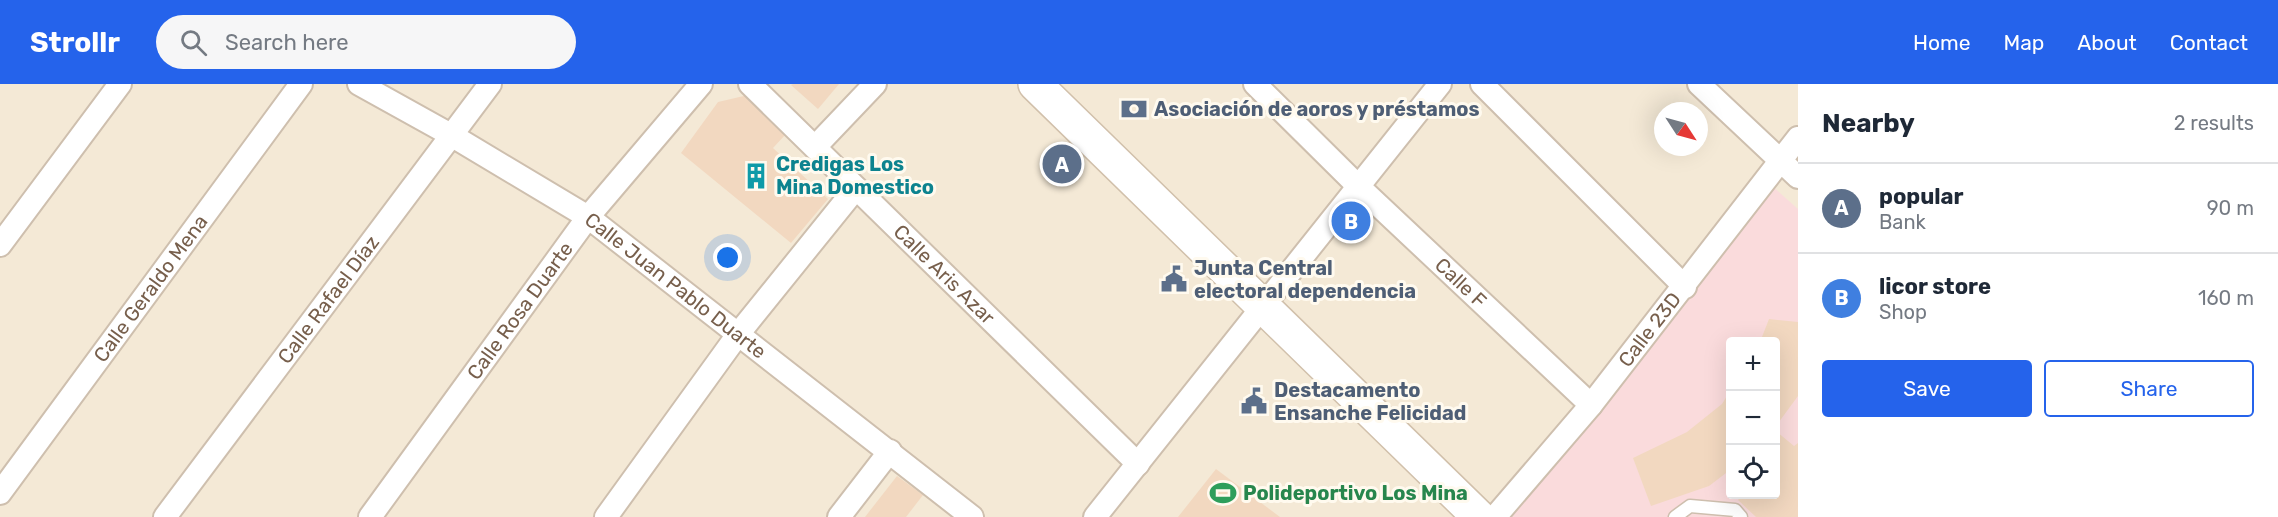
<!DOCTYPE html>
<html lang="en">
<head>
<meta charset="utf-8">
<style>
	body { margin:0; font-family:Rubik,sans-serif; background:#f6f6f7; color:#1f2937 }
	.controls { position:absolute; right:18px; bottom:18px; display:grid; overflow:hidden; border-radius:6px; box-shadow:0 6px 24px #0002 }
	.controls button { width:54px; height:54px; display:grid; place-items:center; padding:0; border:0; border-bottom:2px solid #e0e1e3; background:#fff; color:#1f2937; font:30px sans-serif }
	.compass { position:absolute; left:1654px; top:18px; width:54px; height:54px; border-radius:50%; background:#fff; box-shadow:0 6px 24px #0002; rotate:126deg }
	.you { position:absolute; left:728px; top:174px; width:21px; height:21px; margin:-15px; border:4px solid #fff; border-radius:50%; background:#1a73e8; box-shadow:0 0 0 9px #1a73e833 }
	.badge { display:grid; place-items:center; width:39px; height:39px; border-radius:50%; background:#2563eb; color:#fff; font-size:20px; font-weight:700 }
	.pin { position:absolute; translate:-50% -50%; border:3px solid #fff; box-shadow:0 2px 6px #0006 }
	.list { margin:0; padding:0; list-style:none }
	h2 { display:flex; justify-content:space-between; align-items:center; height:78px; margin:0; padding:0 24px; font-size:26px }
	h2 small { font-size:20px; font-weight:400; color:#747a83 }
	.list li { display:grid; grid-template-columns:39px 1fr auto; gap:18px; align-items:center; box-sizing:border-box; height:90px; padding:0 24px; border-top:2px solid #e0e1e3 }
	.list b { display:block; font-size:22px; white-space:nowrap }
	.list p { margin:0; font-size:20px; white-space:nowrap; color:#747a83 }
	.list em { font-size:20px; font-style:normal; color:#747a83 }
	.actions { display:flex; gap:12px; padding:18px 24px }
	.actions a { flex:1; padding:14px 0; border:2px solid #2563eb; border-radius:6px; text-align:center; font-size:21px; color:#2563eb }
	.actions .main { background:#2563eb; color:#fff }
	.icon { flex:none; width:33px; height:33px; fill:none; stroke:currentColor; stroke-width:2; stroke-linecap:round; stroke-linejoin:round }
	.map { position:relative; flex:none; width:1798px; height:433px; overflow:hidden }
	header { display:flex; align-items:center; gap:36px; box-sizing:border-box; height:84px; padding:0 30px; background:#2563eb; color:#fff }
	header strong { font-size:28px }
	nav { display:flex; gap:33px; margin-inline-start:auto; font-size:21px }
	.search { width:420px; height:54px; background:#f6f6f7; display:flex; align-items:center; gap:15px; box-sizing:border-box; padding:0 21px; border-radius:33px; color:#747a83; font-size:22px }
	main { display:flex }
	aside { flex:1; background:#fff }
	.map>svg:first-child { display:block }
	.residential { fill:#f4e9d6; fill-rule:evenodd }
	.medical { fill:#fadbdc; fill-rule:evenodd }
	.building { fill:#f2d8c0 }
	.lines { fill:none; stroke-linecap:round; stroke-linejoin:round }
	.service-casing { stroke:#cebfae; stroke-width:15 }
	.minor-casing { stroke:#cebfae; stroke-width:26 }
	.secondary-casing { stroke:#d1c0ab; stroke-width:36 }
	.service { stroke:#fff; stroke-width:12 }
	.minor { stroke:#fff; stroke-width:22 }
	.secondary { stroke:#fff; stroke-width:33 }
	.labels { text-anchor:middle; dominant-baseline:central; stroke-width:6; stroke-linejoin:round; paint-order:stroke }
	.service-label { font-size:20px; font-weight:bold; fill:#4e5e75; stroke:#fffaef; text-anchor:start }
	.culture-label { font-size:20px; font-weight:bold; fill:#0d838f; stroke:#fffaef; text-anchor:start }
	.street-label { font-size:20px; fill:#775f4c; stroke:#fffaef }
	.leisure-label { font-size:20px; font-weight:bold; fill:#27864d; stroke:#fffaef; text-anchor:start }
</style>
</head>
<body>
<header>
<strong>Strollr</strong>
<div class="search"><svg class="icon" aria-label="search" viewBox="0 0 24 24"><circle cx="10" cy="10" r="6"/><path d="M15 15l6 6"/></svg>Search here</div>
<nav><a>Home</a><a>Map</a><a>About</a><a>Contact</a></nav>
</header>
<main>
<div class="map">
<svg width="1798" height="433" viewBox="0 0 1798 433">
	<rect width="100%" height="100%" fill="#fcf6e8"/>
	<path class="residential" d="M0,0h1798v433h-1798zM1663,27h36v36h-36zM1730,258h46v152h-46z"/>
	<path class="medical" d="M1771,101l27,24v308h-293zM1730,258h46v152h-46z"/>
	<g class="building">
		<path d="M793,0h46l-21,25 -27,-24z"/>
		<path d="M748,11l38,39 -13,14 55,51 -37,44 -110,-90 37,-51z"/>
		<path d="M1769,235l29,3v74l-22,30v-84h-16z"/>
		<path d="M1730,307v79l-21,16 -58,20 -18,-48 54,-26 35,-28z"/>
		<path d="M1776,347l18,15 4,-3v74h-42l-18,-17 6,-6h32z"/>
		<path d="M1216,385l64,48h-102z"/>
		<path d="M897,392l26,19 -17,22h-41z"/>
	</g>
	<g class="lines">
		<g class="service-casing">
			<path id="service" d="M1675,433l15,-11 45,4 6,7"/>
		</g>
		<g class="minor-casing">
			<g id="minor">
				<path id="s1" d="M359,0l92,51 137,82 384,300"/>
				<path id="s2" d="M750,0l388,380"/>
				<path id="s3" d="M1255,0l103,102 233,219"/>
				<path d="M1482,0l203,203"/>
				<path d="M1699,0l99,93"/>
				<path d="M815,63l60,-63"/>
				<path d="M0,161l120,-161"/>
				<path id="s4" d="M0,409l301,-409"/>
				<path id="s5" d="M165,433l325,-433"/>
				<path id="s6" d="M370,433l218,-300 113,-133"/>
				<path d="M606,433l133,-184 117,-145"/>
				<path d="M839,433l51,-66"/>
				<path d="M1095,433l345,-433"/>
				<path id="s7" d="M1495,433l96,-112 207,-267"/>
			</g>
		</g>
		<g class="secondary-casing">
			<path id="secondary" d="M1035,0l444,433"/>
		</g>
		<use href="#service" class="service"/>
		<use href="#minor" class="minor"/>
		<use href="#secondary" class="secondary"/>
	</g>
	<defs>
		<g id="bank-bare" transform="scale(2.07)"><path d="M-6-4H6V4H-6ZM0-2.3a2.3 2.3 0 1 0 0 4.6a2.3 2.3 0 1 0 0-4.6Z" fill="#5c6f8a" stroke="#fffaef" stroke-width="2.5" paint-order="stroke"/></g>
		<g id="building-bare" transform="scale(2.07)"><path d="M-4-6H4V6H1V3H-1V6H-4ZM-2.5-4.3h1.7v1.8h-1.7ZM.8-4.3h1.7v1.8H.8ZM-2.5-1h1.7V.8h-1.7ZM.8-1h1.7V.8H.8Z" fill="#0f9aa8" stroke="#fffaef" stroke-width="2.5" paint-order="stroke"/></g>
		<g id="civic-bare" transform="scale(2.07)"><path d="M-.6-6.5H3V-4.5H.6V-3L4-1V1h2V6H-6V1h2V-1L-.6-3ZM-1.2 2.5V6h2.4V2.5Z" fill="#5c6f8a" stroke="#fffaef" stroke-width="2.5" paint-order="stroke"/></g>
		<g id="stadium-bare" transform="scale(2.07)"><path d="M0-5a6.5 5 0 1 0 0 10a6.5 5 0 1 0 0-10ZM-3.5-1.8h7v3.6h-7Z" fill="#2e9e5b" stroke="#fffaef" stroke-width="2.5" paint-order="stroke"/></g>
	</defs>
	<g fill-rule="evenodd">
		<use href="#bank-bare" x="1134" y="25"/>
		<use href="#building-bare" x="756" y="92"/>
		<use href="#civic-bare" x="1174" y="195"/>
		<use href="#civic-bare" x="1254" y="317"/>
		<use href="#stadium-bare" x="1223" y="409"/>
	</g>
	<g class="labels">
		<g class="service-label">
			<text x="1154" y="25">Asociación de aoros y préstamos</text>
			<text x="1194" y="184">Junta Central<tspan x="1194" dy="23">electoral dependencia</tspan></text>
			<text x="1274" y="306">Destacamento<tspan x="1274" dy="23">Ensanche Felicidad</tspan></text>
		</g>
		<g class="culture-label">
			<text x="776" y="80">Credigas Los<tspan x="776" dy="23">Mina Domestico</tspan></text>
		</g>
		<g class="street-label">
			<text stroke="none"><textPath href="#s2" startOffset="272">Calle Aris Azar</textPath></text>
			<text stroke="none"><textPath href="#s3" startOffset="286">Calle F</textPath></text>
			<text stroke="none"><textPath href="#s1" startOffset="376">Calle Juan Pablo Duarte</textPath></text>
			<text stroke="none"><textPath href="#s4" startOffset="254">Calle Geraldo Mena</textPath></text>
			<text stroke="none"><textPath href="#s5" startOffset="272">Calle Rafael Díaz</textPath></text>
			<text stroke="none"><textPath href="#s6" startOffset="255">Calle Rosa Duarte</textPath></text>
			<text stroke="none"><textPath href="#s7" startOffset="243">Calle 23D</textPath></text>
		</g>
		<g class="leisure-label">
			<text x="1243" y="409">Polideportivo Los Mina</text>
		</g>
	</g>
</svg>
<div class="controls">
<button>+</button>
<button>−</button>
<button><svg class="icon" aria-label="locate" viewBox="0 0 24 24"><circle cx="12" cy="12" r="6"/><path d="M12 2v4M12 18v4M2 12h4M18 12h4"/></svg></button>
</div>
<svg class="compass" viewBox="-18 -18 36 36"><path d="M0-13l5 13h-10z" fill="#e53935"/><path d="M0 13l5-13h-10z" fill="#747a83"/></svg>
<div class="you"></div>
<div class="pin badge" style="left:1062px;top:80px;background:#5c6f8a">A</div>
<div class="pin badge" style="left:1351px;top:137px;background:#3f7fe0">B</div>
</div>
<aside>
<h2>Nearby<small>2 results</small></h2>
<ul class="list">
<li><span class="badge" style="background:#5c6f8a">A</span><div><b>popular</b><p>Bank</p></div><em>90 m</em></li>
<li><span class="badge" style="background:#3f7fe0">B</span><div><b>licor store</b><p>Shop</p></div><em>160 m</em></li>
</ul>
<div class="actions"><a class="main">Save</a><a>Share</a></div>
</aside>
</main>
</body>
</html>
